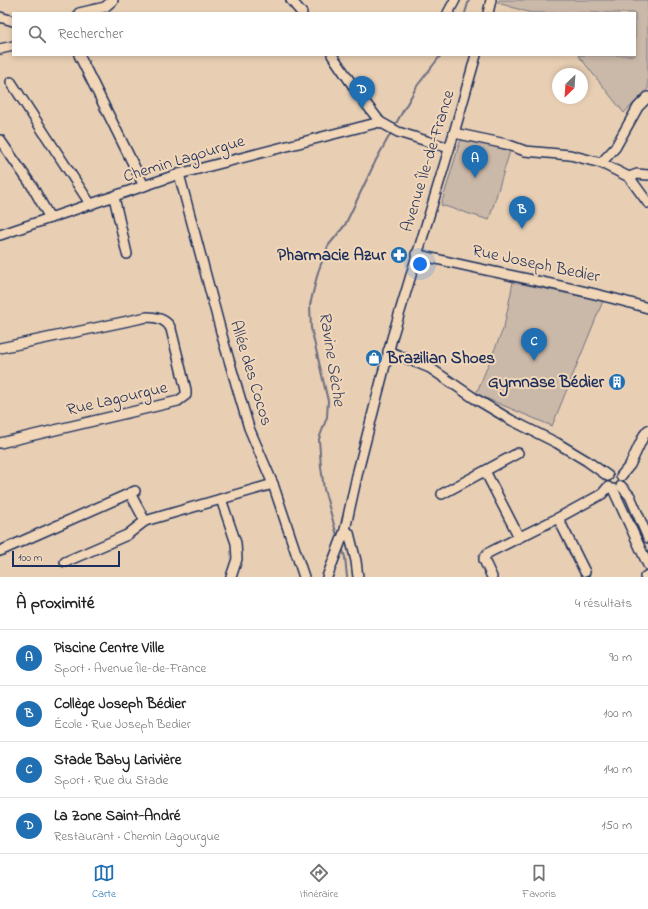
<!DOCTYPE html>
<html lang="fr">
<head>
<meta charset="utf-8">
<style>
	body { margin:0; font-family:"Indie Flower",sans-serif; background:#f6f6f6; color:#222 }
	.compass { position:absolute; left:552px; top:68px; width:36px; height:36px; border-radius:50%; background:#fff; box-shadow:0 2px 6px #0003; rotate:205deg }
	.scale { position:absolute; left:12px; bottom:10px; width:108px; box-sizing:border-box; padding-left:4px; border:2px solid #1b2f5e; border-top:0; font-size:11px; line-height:14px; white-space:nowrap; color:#1b2f5e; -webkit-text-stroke:3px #f1d6b8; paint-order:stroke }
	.you { position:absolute; left:420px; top:264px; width:14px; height:14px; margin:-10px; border:3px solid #fff; border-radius:50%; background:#1a73e8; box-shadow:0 0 0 6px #1a73e833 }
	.badge { display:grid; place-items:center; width:26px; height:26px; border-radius:50%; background:#1f6fb2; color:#fff; font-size:13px; font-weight:700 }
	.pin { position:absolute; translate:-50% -33px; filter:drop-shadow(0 1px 2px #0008) }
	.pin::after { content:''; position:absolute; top:21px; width:14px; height:12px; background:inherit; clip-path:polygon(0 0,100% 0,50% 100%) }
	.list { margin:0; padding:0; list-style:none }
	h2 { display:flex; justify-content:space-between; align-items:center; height:52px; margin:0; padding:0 16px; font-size:17px }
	h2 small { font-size:13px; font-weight:400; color:#767676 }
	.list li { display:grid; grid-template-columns:26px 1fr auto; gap:12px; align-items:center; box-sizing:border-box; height:56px; padding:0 16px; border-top:1px solid #e0e0e0 }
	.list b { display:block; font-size:15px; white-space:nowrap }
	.list p { margin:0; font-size:13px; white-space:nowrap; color:#767676 }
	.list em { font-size:13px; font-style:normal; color:#767676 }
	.icon { flex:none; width:22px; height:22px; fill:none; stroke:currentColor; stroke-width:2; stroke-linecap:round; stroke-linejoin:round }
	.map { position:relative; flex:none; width:648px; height:577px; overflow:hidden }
	.search { position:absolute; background:#fff; box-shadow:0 2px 6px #0003; left:12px; right:12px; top:12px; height:44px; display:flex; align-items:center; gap:10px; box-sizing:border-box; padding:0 14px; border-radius:0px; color:#767676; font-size:15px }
	.sheet { height:276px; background:#fff }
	nav { display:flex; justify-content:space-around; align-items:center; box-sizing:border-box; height:56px; border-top:1px solid #e0e0e0; background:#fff; font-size:11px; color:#767676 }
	nav a { display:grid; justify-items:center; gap:2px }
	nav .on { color:#1f6fb2 }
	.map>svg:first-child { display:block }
	.green { fill:#cab8a8; stroke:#727483 }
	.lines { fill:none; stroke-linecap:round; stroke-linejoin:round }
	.stream { stroke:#6c6e80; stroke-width:2 }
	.minor-casing { stroke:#1b2f5e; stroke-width:12 }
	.minor { stroke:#f1d6b8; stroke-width:9 }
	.labels { text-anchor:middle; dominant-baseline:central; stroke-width:4; stroke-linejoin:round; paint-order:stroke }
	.street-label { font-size:17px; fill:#1b2f5e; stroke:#f1d6b8 }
	.poi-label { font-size:17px; font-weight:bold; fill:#1b2f5e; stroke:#f1d6b8; text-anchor:end }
	.water-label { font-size:18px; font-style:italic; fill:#364469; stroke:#f1d6b8 }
</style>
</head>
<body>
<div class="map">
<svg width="648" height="577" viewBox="0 0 648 577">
	<rect width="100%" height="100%" fill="#e8cfb4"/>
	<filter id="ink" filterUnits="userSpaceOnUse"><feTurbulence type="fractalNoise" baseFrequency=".025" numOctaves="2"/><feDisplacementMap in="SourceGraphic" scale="8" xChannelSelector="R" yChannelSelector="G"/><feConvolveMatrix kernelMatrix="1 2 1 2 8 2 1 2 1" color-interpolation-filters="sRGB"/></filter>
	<g filter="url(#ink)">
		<g class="green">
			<path d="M499,0h149v89l-24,24 -46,-58h57v-42h-104l-33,-10z"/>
			<path d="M462,140l11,1 37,10 -21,69 -48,-15 19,-63z"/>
			<path d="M513,282l90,19 -51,125 -76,-32 28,-67z"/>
		</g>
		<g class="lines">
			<g class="stream">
				<path d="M465,13l4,-13"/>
				<path d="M394,127l23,-41 24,-31"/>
				<path d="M338,539l-14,-50 -3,-22 -2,-28 8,-22 1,-16 -17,-73 -1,-23 8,-33 10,-26 17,-21 31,-65 16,-29"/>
				<path d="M342,548l3,9 2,20"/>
			</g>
			<g class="minor-casing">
				<g id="minor">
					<path d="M291,0l11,13"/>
					<path d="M79,13l26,-6 8,-7"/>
					<path d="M448,13l7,-13"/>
					<path d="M488,13l3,-13"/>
					<path d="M0,17l13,4"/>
					<path d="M0,49l13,-3"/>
					<path d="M79,55l65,131"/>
					<path d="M332,55l26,38 22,29 18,10 51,16"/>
					<path d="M11,82l80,123"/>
					<path d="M454,133l52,11 19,7 45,4 31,8 28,14 19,26"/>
					<path d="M0,140l32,46 18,32"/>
					<path d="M601,163l14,-15 23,-41 10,-10"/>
					<path d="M179,174l45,169 25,85 24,56 31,93"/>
					<path d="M629,177l8,-3 11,1"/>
					<path d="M114,197l13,57"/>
					<path d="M0,235l179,-61 201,-52"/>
					<path d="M416,254c77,20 156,31 232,54"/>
					<path d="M0,348l147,-31c10,0 20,3 24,12l15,61v5l-8,6 -178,42"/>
					<path d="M388,351l42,17 44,30 37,22 46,23 30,18 21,15"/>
					<path d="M485,471l34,66"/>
					<path d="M621,476l9,-11 14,-30 4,-5"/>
					<path d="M621,486l9,10 18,42"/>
					<path d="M613,489l35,76"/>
					<path d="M130,493l15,28"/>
					<path d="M442,494l76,-41"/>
					<path d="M221,499l15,44 1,16 -6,18"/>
					<path d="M558,518l27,54"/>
					<path d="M345,530l4,3 7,28 2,16"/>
					<path d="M0,551l135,-60"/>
					<path d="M65,562l62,-27 18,-14 128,-37"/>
					<path d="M327,577l18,-47 13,-59 34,-133 62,-205 22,-78"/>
					<path d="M492,577l-8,-17v-2l4,-5 70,-35 44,-24 6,-7"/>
					<path d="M645,577l3,-2"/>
				</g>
			</g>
			<use href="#minor" class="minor"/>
		</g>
	</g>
	<defs>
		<g id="pharmacy-disc" transform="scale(0.9)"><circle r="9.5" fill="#1f6fb2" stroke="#f1d6b8"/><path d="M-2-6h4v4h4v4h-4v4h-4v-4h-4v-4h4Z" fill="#fff"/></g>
		<g id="shop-disc" transform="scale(0.9)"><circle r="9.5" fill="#1f6fb2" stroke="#f1d6b8"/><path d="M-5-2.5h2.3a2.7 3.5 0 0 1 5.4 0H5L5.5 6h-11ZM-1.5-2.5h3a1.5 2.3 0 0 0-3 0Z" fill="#fff"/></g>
		<g id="building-disc" transform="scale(0.9)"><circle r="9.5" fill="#1f6fb2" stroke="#f1d6b8"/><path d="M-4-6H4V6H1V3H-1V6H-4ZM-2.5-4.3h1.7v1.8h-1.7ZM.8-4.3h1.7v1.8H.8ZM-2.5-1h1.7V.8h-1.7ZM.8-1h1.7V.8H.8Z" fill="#fff"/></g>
	</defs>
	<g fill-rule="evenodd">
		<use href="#pharmacy-disc" x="399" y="255"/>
		<use href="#shop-disc" x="374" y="358"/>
		<use href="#building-disc" x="617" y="382"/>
	</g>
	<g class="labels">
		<g class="street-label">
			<text transform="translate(184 159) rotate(-17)">Chemin Lagourgue</text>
			<text transform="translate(428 161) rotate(-73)">Avenue Île-de-France</text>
			<text transform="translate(536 264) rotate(12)">Rue Joseph Bedier</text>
			<text transform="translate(251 373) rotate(73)">Allée des Cocos</text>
			<text transform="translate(117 399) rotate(-13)">Rue Lagourgue</text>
		</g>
		<g class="poi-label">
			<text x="386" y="255">Pharmacie Azur</text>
			<text x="387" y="358" text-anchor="start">Brazilian Shoes</text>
			<text x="604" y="382">Gymnase Bédier</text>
		</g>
		<g class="water-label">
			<text transform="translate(331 359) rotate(81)">Ravine Sèche</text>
		</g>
	</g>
</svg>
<svg class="compass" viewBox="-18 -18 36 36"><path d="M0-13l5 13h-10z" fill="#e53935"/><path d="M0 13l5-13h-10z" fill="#767676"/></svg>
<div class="scale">100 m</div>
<div class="you"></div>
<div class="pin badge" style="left:475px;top:178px">A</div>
<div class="pin badge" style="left:522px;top:229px">B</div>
<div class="pin badge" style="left:534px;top:361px">C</div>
<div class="pin badge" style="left:362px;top:109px">D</div>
<div class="search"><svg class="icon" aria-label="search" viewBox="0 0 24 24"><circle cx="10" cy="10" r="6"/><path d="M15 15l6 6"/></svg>Rechercher</div>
</div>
<section class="sheet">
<h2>À proximité<small>4 résultats</small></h2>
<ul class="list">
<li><span class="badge">A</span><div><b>Piscine Centre Ville</b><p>Sport · Avenue Île-de-France</p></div><em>90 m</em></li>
<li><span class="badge">B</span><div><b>Collège Joseph Bédier</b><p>École · Rue Joseph Bedier</p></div><em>100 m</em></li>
<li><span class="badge">C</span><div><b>Stade Baby Larivière</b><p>Sport · Rue du Stade</p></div><em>140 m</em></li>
<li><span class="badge">D</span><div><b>La Zone Saint-André</b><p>Restaurant · Chemin Lagourgue</p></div><em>150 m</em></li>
</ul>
</section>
<nav>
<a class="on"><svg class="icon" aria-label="map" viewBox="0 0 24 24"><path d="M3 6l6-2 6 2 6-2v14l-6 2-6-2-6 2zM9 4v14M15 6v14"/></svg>Carte</a>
<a><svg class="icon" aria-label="directions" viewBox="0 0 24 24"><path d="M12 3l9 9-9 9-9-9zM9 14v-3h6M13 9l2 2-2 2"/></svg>Itinéraire</a>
<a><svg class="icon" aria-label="saved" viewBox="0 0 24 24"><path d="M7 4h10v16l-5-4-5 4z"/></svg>Favoris</a>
</nav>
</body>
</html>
